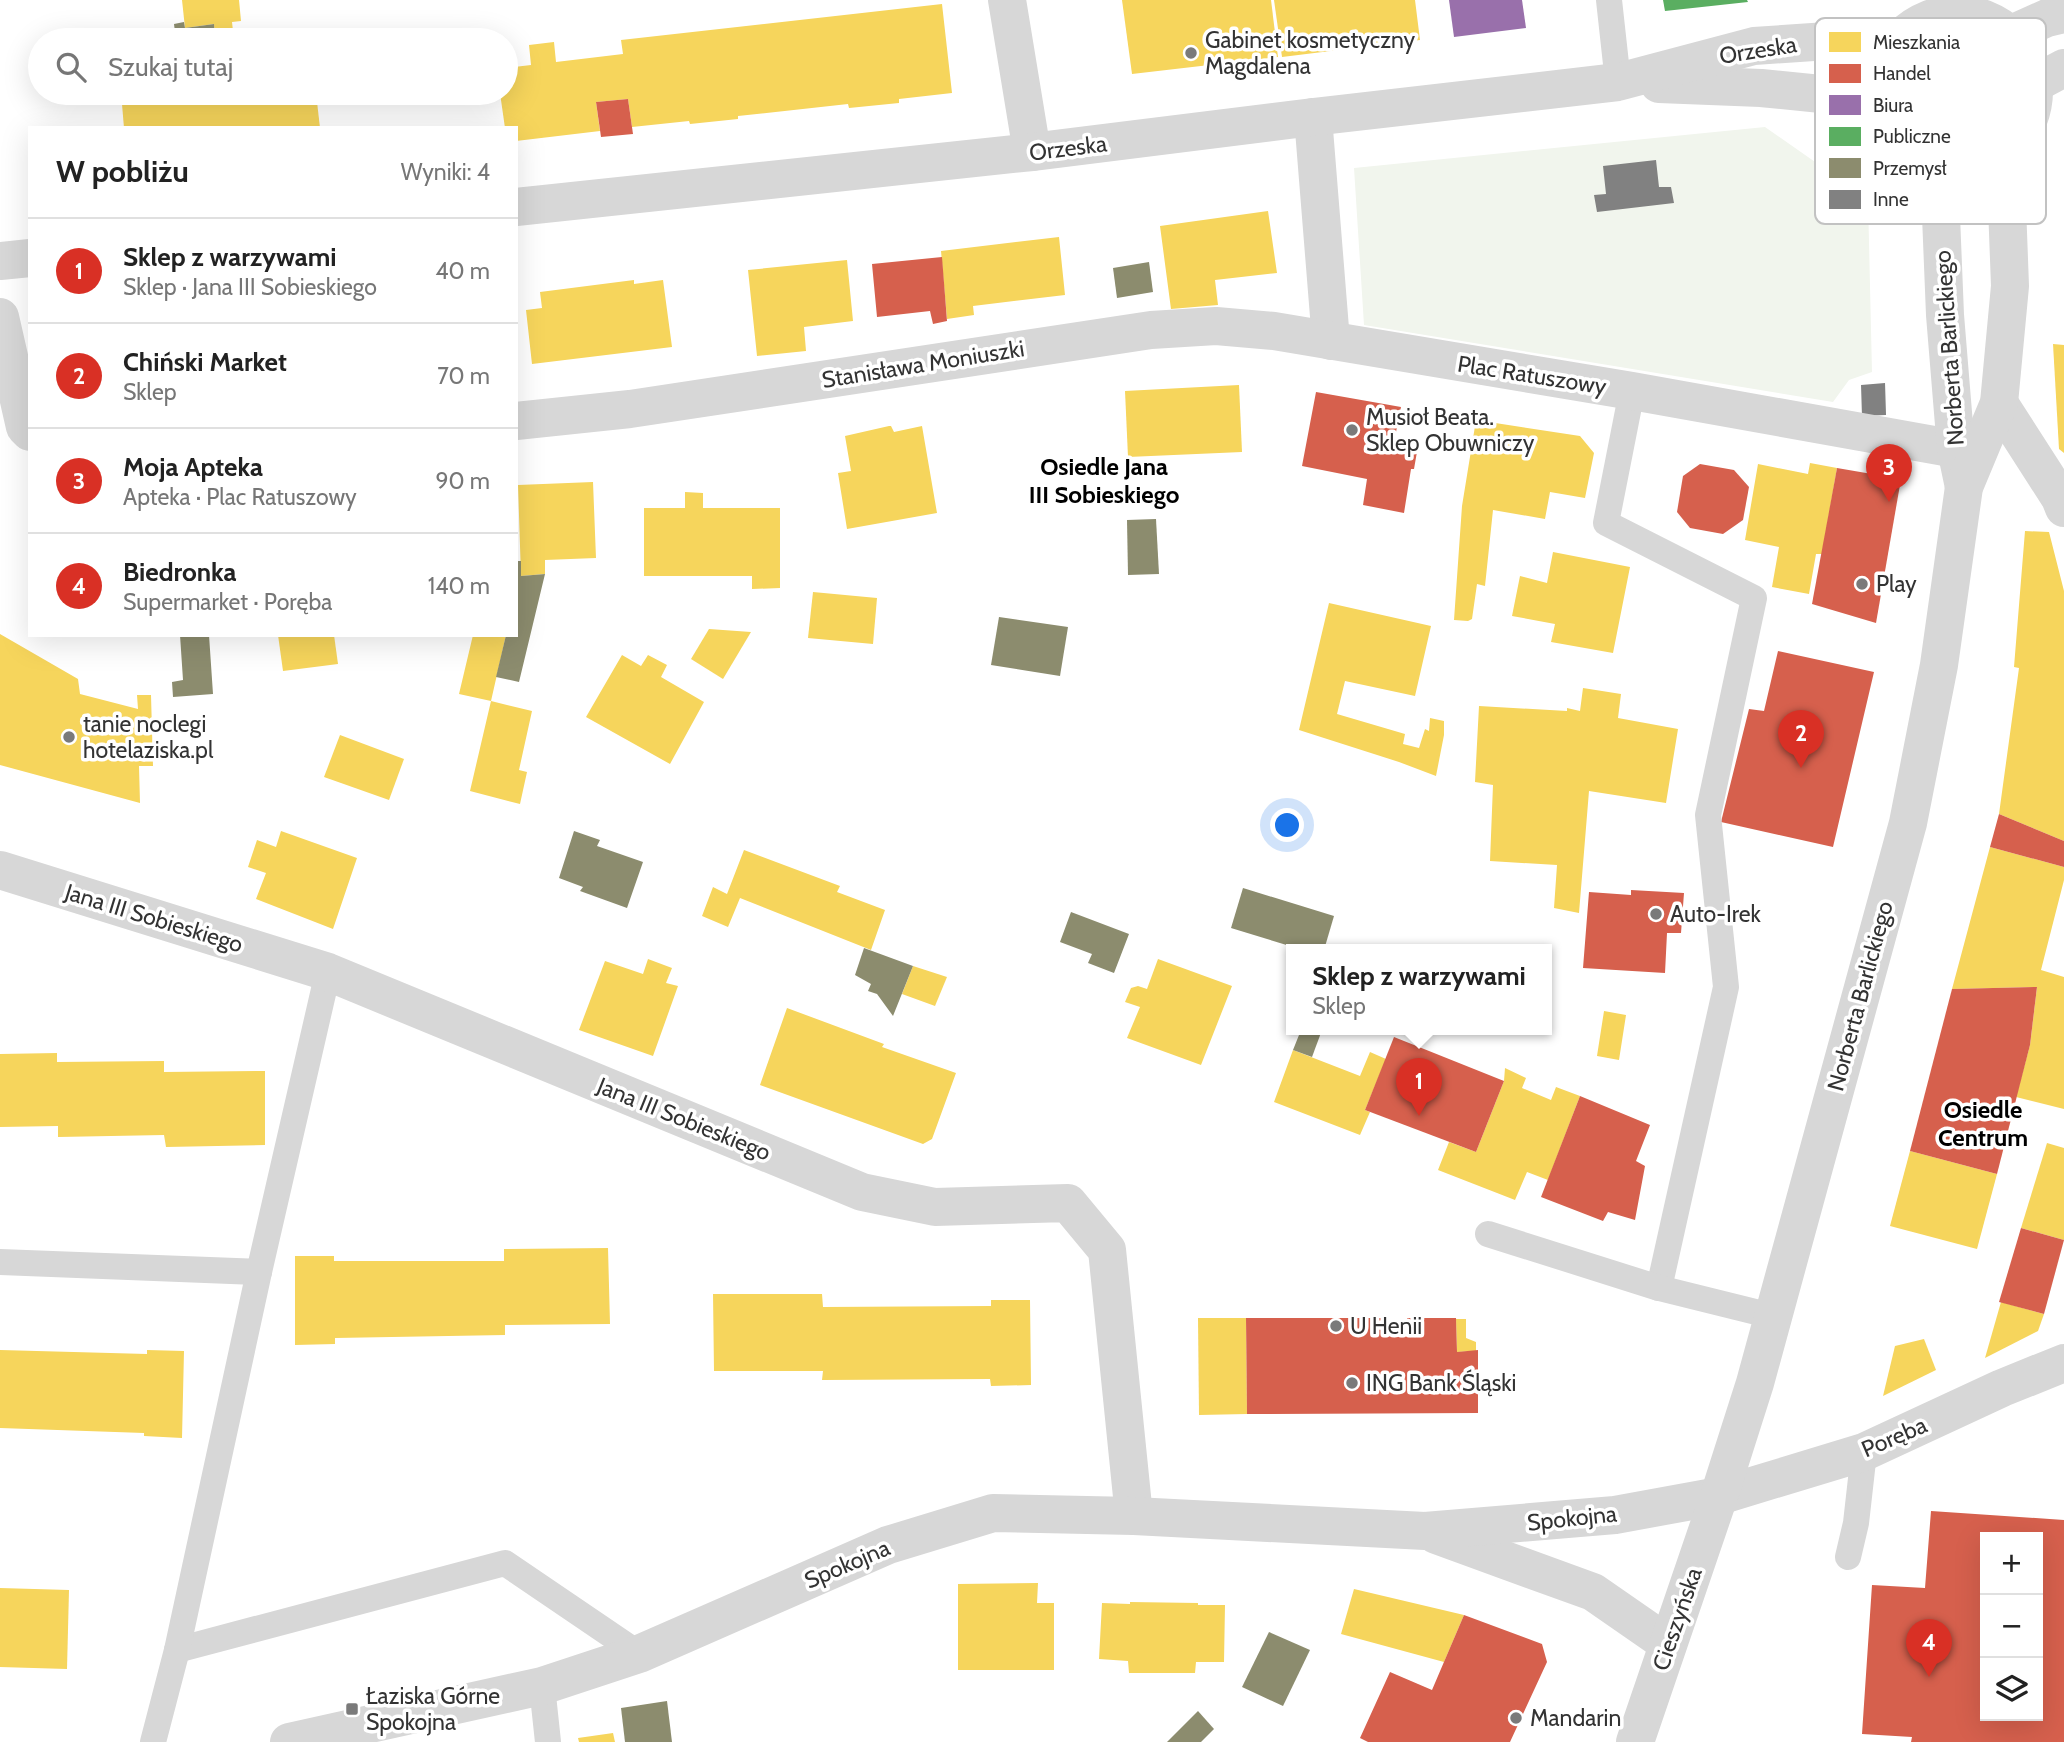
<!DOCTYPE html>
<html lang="pl">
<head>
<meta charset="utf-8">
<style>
	body { margin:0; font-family:Cabin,sans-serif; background:#f6f6f6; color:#222 }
	.controls { position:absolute; right:21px; bottom:21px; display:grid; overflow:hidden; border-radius:0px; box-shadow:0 7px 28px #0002 }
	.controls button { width:63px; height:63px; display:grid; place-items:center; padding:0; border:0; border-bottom:2px solid #e0e0e0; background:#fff; color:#222; font:35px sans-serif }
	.you { position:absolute; left:1288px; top:826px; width:24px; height:24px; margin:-18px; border:5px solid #fff; border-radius:50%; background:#1a73e8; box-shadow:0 0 0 10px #1a73e833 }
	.badge { display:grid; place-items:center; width:46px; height:46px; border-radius:50%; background:#d93025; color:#fff; font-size:23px; font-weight:700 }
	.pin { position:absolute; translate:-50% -58px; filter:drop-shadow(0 2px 4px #0008) }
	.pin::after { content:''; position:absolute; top:37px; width:24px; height:21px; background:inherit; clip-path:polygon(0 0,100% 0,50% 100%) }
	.popup { position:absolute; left:1286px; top:944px; width:266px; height:91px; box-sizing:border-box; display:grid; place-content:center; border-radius:0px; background:#fff; filter:drop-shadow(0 2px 5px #0005); font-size:23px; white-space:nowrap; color:#767676 }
	.popup b { font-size:26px; color:#222 }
	.popup::after { content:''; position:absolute; left:50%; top:100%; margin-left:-14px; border:14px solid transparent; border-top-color:#fff }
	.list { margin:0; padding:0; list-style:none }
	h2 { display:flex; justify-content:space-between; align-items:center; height:91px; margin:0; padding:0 28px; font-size:30px }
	h2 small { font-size:23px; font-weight:400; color:#767676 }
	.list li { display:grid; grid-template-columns:46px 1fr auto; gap:21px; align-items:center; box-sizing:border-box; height:105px; padding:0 28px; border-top:2px solid #e0e0e0 }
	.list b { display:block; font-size:26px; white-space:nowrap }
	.list p { margin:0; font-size:23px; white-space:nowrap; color:#767676 }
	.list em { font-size:23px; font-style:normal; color:#767676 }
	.icon { flex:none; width:38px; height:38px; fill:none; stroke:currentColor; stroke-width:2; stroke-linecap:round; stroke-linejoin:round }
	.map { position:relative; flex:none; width:2064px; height:1742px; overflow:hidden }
	.search { position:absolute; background:#fff; box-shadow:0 7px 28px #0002; left:28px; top:28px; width:490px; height:77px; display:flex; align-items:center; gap:18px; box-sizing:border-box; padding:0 24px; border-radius:38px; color:#767676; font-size:26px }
	.panel { position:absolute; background:#fff; box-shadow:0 7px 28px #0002; left:28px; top:126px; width:490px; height:511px; border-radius:0px }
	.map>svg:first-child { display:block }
	.green { fill:#f1f5ed }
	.homes { fill:#f6d55c }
	.shops { fill:#d6604d; fill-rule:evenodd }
	.offices { fill:#9970ab }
	.public { fill:#5aae61 }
	.industry { fill:#8c8c6e }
	.building { fill:#818181 }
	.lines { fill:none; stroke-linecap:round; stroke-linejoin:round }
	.service { stroke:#d7d7d7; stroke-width:26 }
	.minor { stroke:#d7d7d7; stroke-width:38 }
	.tertiary { stroke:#d7d7d7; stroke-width:38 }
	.poi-dot { fill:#7a7a7a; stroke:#fff; stroke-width:2.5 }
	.labels { text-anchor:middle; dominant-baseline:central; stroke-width:7; stroke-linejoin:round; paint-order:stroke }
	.poi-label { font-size:23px; fill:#333; stroke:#fff; text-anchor:start }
	.street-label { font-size:23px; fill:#333; stroke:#fff }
	.neighbourhood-label { font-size:24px; font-weight:bold; fill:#000; stroke:#fff }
	.key { fill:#fff; stroke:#c2c2c2; stroke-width:2 }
	.key-label { font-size:19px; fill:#333 }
</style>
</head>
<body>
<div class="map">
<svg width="2064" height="1742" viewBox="0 0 2064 1742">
	<rect width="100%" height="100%" fill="#fff"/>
	<g class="green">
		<circle cx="1955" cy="96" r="45"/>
		<path d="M1765,127l103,72 4,173 -23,8 -16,22 -469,-77 -10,-157z"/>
	</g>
	<g class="homes">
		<path d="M182,0h57l2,21 -9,1 2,18h-19l-1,-16 -29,4z"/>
		<path d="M1122,0h149l7,57 -146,17z"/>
		<path d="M1274,0h141l5,40 -138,17z"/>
		<path d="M942,4l10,89 -53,6v4l-50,5 -1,-4 -110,12v3l-48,5 -1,-3 -57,6 -4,-28 -32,3 4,29 -84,10v-13h-11l-5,-35h6v-25l25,-3 -2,-20 25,-3 2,20 67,-8 -2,-14z"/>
		<path d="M216,93h100l4,35h-196l-2,-24z"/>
		<path d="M1268,211l9,62 -62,7 3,25 -47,4 -11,-83z"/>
		<path d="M1059,237l6,58 -92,11 1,9 -27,4 -6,-68z"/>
		<path d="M847,260l6,61 -49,6 2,24 -49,5 -9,-86z"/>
		<path d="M634,280v4l29,-4 9,67 -140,17 -6,-54 16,-2 -2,-16z"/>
		<path d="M2053,344l11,1v108l-5,-4z"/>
		<path d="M1239,385l3,67 -114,5 -3,-66z"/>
		<path d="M1476,420l104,16 14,17 -9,45 -35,-6 -5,27 -52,-9 -8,76 -8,-2 -5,35 -4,2 -14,-1 8,-114z"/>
		<path d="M889,426h2l3,6 28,-6 15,87 -90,16 -9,-56 13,-2 -6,-35z"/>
		<path d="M1810,463l27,5 -15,86h-6l-7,40 -37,-7 7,-40 -34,-7 13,-76 50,10z"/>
		<path d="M593,482l3,76 -51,2v14l-24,2 -3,-91z"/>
		<path d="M685,492l18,1v15h77v80l-28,1v-13h-108v-68h41z"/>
		<path d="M2025,531l24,1 15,59v250l-65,-27 20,-146 -5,-1z"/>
		<path d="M1553,552l77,15 -17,86 -62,-11 4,-18 -43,-8 8,-40 27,7z"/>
		<path d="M813,592l64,6 -4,46 -65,-6z"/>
		<path d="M1329,603l102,23 -16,70 -70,-15 -8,33 68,20 -2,10 16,4 6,-19 4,2 1,-13 14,3v14l-8,41 -37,-14 -100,-32z"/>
		<path d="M709,629l42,3 -28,47 -32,-20z"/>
		<path d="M0,634l78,45 2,15 58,15 -1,-14h14l2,71h-14l1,37 -140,-38z"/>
		<path d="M278,635h56l4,29 -55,7z"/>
		<path d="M473,635h33l-15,66 41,10 -13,59 8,2 -7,32 -50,-13 21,-90 -32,-7z"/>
		<path d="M622,655l19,11 7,-11 19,10 -6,12 43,25 -34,62 -84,-47z"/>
		<path d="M1583,688l38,6 -3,24 60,11 -12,74 -77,-12 -10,122 -25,-5 3,-43 -67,-4 3,-76 -18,-3 4,-76 88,5v-3l13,3z"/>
		<path d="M340,735l64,24 -15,41 -65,-23z"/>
		<path d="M281,831l76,27 -24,71 -77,-30 10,-26 -18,-6 9,-27 19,7z"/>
		<path d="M1990,847l74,20v13l-23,90 23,7v132l-48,-12 14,-52 7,-58 -85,2z"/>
		<path d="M744,850l96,36 -3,6 48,18 -14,40 -131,-52 -12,29 -26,-11 11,-29 14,7z"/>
		<path d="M648,959l24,9 -6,15 12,3 -25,70 -74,-26 26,-69 38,13z"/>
		<path d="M1158,959l74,27 -31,79 -74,-27 13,-31 -15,-5 6,-14 7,-2 9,3z"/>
		<path d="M913,966l34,11 -12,29 -33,-12z"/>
		<path d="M787,1008l97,36 -2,3 74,26 -24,66 -9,5 -163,-59z"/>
		<path d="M1604,1011l22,4 -7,45 -22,-4z"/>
		<path d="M1293,1050l67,26 10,-24 16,7 -21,51 5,2 -10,23 -86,-33z"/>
		<path d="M57,1053v9l107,-1v11l101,-1v74l-99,2 -2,-12 -106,2v-11l-58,1v-73z"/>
		<path d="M1505,1068l21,10 -4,10 29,12 5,-13 24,9 -32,84 -21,-8 -12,28 -77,-30 11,-28 27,10 28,-71z"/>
		<path d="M2047,1143l17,5v92l-43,-12z"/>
		<path d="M1910,1151l87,23 -20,75 -87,-23z"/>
		<path d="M608,1248l2,76 -105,1v10l-170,3v6l-40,1v-89h39v5h170v-12z"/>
		<path d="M713,1294h109l1,13 168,-1v-6h39l1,85 -40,1 -1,-7 -168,1 1,-9h-109z"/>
		<path d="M2001,1302l43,12 -6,17 -53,27z"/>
		<path d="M1198,1318h48l1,96 -48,1z"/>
		<path d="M1456,1319h10v19l10,4v9l-19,1z"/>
		<path d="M1924,1339l12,31 -53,26 12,-50z"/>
		<path d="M0,1350l147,4v-4l37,1 -2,87 -38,-2v-3l-144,-5z"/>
		<path d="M1038,1583l-1,20h17v67h-96v-86z"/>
		<path d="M0,1588l69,2 -2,79 -67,-2z"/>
		<path d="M1354,1589l110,26 -20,47 -103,-28z"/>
		<path d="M1130,1602l68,1v2h27l-1,57h-28l-1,11h-66l-1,-12 -29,-2 3,-56 28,1z"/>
		<path d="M613,1733l2,9h-36l-1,-4z"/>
	</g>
	<g class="shops">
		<path d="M628,99l5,35 -32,3 -5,-35z"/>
		<path d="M942,257l5,64 -14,3 -3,-13 -53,6 -5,-53z"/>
		<path d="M1316,392l85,15 -7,35 24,4 -4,23h-3l-7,44 -41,-8 4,-26 -65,-13z"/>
		<path d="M1700,464l34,6 15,17 -6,33 -20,14 -33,-6 -13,-16 6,-36z"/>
		<path d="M1837,468l64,11 -25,144 -64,-19z"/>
		<path d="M1778,651l96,21 -41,175 -112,-25 28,-113 15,2z"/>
		<path d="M1999,814l65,27v26l-74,-20z"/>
		<path d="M1631,890l53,3 -3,40h-14l-2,40 -82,-5 6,-76 42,3z"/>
		<path d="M2037,987l-7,58 -33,129 -87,-23 42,-162z"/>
		<path d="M1394,1037l110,44 -28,71 -111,-42z"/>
		<path d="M1580,1096l70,29 -14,36 9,5 -10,54 -27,-8 -5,9 -62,-24z"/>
		<path d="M2021,1228l43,12 -20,74 -45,-12z"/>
		<path d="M1246,1318h143v16h18v-16h49l1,34 21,-2v63l-231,1z"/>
		<path d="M1931,1511l133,9v222h-153l1,-5 -50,-3 10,-149 53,3zM1985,1537h53v179h-53z"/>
		<path d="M1464,1615l78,29 5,18 -37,80h-142l-8,-4 30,-66 42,18z"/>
	</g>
	<path class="offices" d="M1449,0h73l4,28 -72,9z"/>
	<path class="public" d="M1663,0h84l1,2 -83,9z"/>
	<g class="industry">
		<path d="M184,22l1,6 29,-4 1,16h-39l-2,-16z"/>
		<path d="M1149,262l4,30 -36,6 -4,-30z"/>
		<path d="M1156,519l3,55 -31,1 -1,-55z"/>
		<path d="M516,561h5v15l24,-2 -26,108 -23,-5 10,-42h10z"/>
		<path d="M999,617l69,10 -8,49 -69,-11z"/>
		<path d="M180,635h29l4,59 -40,3 -1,-15 11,-2z"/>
		<path d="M574,831l26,9 -3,6 46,16 -16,46 -47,-17 3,-4 -24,-9z"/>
		<path d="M1243,888l91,28 -10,34h-21l-72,-22z"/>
		<path d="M1071,912l58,22 -15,39 -26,-10 4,-9 -32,-12z"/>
		<path d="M864,948l49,18 -20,50 -16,-22 -9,-3 3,-7 -16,-9z"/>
		<path d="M1301,1030h21l-10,27 -19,-7z"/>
		<path d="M1269,1632l41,18 -27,56 -41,-19z"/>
		<path d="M667,1701l5,41h-47l-4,-34z"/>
		<path d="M1198,1711l16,18 -13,13h-34z"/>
	</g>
	<g class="building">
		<path d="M1656,160l3,27h12l3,16 -77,9 -3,-17 12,-1 -3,-28z"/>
		<path d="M1885,383l1,32 -24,1 -1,-31z"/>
	</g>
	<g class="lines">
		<g class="service">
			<path d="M1609,0l9,82"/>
			<path d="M1632,391l-26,132 148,75 -46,217 18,172 -67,301"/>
			<path d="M1488,1234l171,54 113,28"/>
			<path d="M0,1262l259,10"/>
			<path d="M1848,1557l8,-34 8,-71"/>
			<path d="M177,1650l328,-87 134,91"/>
			<path d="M542,1686l6,56"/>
			<path d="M153,1742l24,-92 82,-378 69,-300"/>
		</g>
		<g class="minor">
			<path d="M1007,0l25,152"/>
			<path d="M1313,117l18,224"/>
			<path d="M0,317l25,110 5,5"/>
			<path d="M1999,403l61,95 4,10"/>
			<path d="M516,421l114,-12 521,-79 65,-4 58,5 358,60 324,58"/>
			<path d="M0,870l328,102 534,220 73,15 133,-4 39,47 27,266"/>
			<path d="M1436,1535l157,57 75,52"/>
			<path d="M289,1742l253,-56 97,-32 249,-109 105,-32 141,3 291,15 190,-16 104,-19 145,-44 138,-64 62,-25"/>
		</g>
		<g class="tertiary">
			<circle cx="1957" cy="91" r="77"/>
			<path d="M2009,35l38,-17 17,-4"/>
			<path d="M1659,84l102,4 119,12"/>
			<path d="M2034,84l30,-16"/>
			<path d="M1939,166l6,149 11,134 8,38"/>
			<path d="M516,207l516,-55 281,-35 305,-35 136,-36 148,-10"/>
			<path d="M0,261l30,-3"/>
			<path d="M1635,1742l84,-246 36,-113 153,-560 31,-158 25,-178 35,-84 11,-117 -5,-134"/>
		</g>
	</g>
	<g class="poi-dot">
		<circle cx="1191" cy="53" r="7"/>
		<circle cx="1352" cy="430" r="7"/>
		<circle cx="1862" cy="584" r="7"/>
		<circle cx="69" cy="737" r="7"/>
		<circle cx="1656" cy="914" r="7"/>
		<circle cx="1336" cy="1326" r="7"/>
		<circle cx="1352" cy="1383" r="7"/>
		<rect x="345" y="1702" width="14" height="14" rx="3.5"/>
		<circle cx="1516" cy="1718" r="7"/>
	</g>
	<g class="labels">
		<g class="poi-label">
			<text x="1205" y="40">Gabinet kosmetyczny<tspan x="1205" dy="26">Magdalena</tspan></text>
			<text x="1366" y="417">Musioł Beata.<tspan x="1366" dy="26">Sklep Obuwniczy</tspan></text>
			<text x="1876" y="584">Play</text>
			<text x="83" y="724">tanie noclegi<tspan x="83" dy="26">hotelaziska.pl</tspan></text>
			<text x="1670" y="914">Auto-Irek</text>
			<text x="1350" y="1326">U Henii</text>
			<text x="1366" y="1383">ING Bank Śląski</text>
			<text x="366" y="1696">Łaziska Górne<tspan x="366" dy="26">Spokojna</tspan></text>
			<text x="1530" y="1718">Mandarin</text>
		</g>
		<g class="street-label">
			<text transform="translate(1758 50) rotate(-9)">Orzeska</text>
			<text transform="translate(1068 148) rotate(-7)">Orzeska</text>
			<text transform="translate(1949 348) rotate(-94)">Norberta Barlickiego</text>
			<text transform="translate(923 364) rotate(-9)">Stanisława Moniuszki</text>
			<text transform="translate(1532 375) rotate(9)">Plac Ratuszowy</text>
			<text transform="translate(154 918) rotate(17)">Jana III Sobieskiego</text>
			<text transform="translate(1860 996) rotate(-75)">Norberta Barlickiego</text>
			<text transform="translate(684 1119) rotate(22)">Jana III Sobieskiego</text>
			<text transform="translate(1894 1437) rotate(-23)">Poręba</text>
			<text transform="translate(1572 1518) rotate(-6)">Spokojna</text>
			<text transform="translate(847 1564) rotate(-23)">Spokojna</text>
			<text transform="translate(1677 1619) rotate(-71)">Cieszyńska</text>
		</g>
		<g class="neighbourhood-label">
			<text x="1104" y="466">Osiedle Jana<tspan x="1104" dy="28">III Sobieskiego</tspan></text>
			<text x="1983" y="1109">Osiedle<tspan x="1983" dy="28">Centrum</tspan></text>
		</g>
	</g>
	<rect x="1815" y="18" width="231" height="206" rx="10" class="key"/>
	<rect x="1829" y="32" width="32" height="20" fill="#f6d55c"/>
	<rect x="1829" y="64" width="32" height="19" fill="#d6604d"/>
	<rect x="1829" y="95" width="32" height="20" fill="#9970ab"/>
	<rect x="1829" y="127" width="32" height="19" fill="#5aae61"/>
	<rect x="1829" y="158" width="32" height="20" fill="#8c8c6e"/>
	<rect x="1829" y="190" width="32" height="19" fill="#818181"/>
	<g class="key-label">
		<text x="1873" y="49">Mieszkania</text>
		<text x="1873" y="80">Handel</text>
		<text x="1873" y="112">Biura</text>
		<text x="1873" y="143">Publiczne</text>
		<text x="1873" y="175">Przemysł</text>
		<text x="1873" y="206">Inne</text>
	</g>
</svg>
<div class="controls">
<button>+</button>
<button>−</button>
<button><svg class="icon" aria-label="layers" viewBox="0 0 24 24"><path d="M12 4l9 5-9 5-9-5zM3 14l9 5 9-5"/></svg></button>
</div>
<div class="you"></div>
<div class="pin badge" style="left:1419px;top:1116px">1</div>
<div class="popup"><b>Sklep z warzywami</b>Sklep</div>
<div class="pin badge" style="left:1801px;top:768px">2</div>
<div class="pin badge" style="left:1889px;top:502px">3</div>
<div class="pin badge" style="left:1929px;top:1677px">4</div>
<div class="search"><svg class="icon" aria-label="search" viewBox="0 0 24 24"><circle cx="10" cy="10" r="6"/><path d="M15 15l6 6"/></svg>Szukaj tutaj</div>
<section class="panel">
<h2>W pobliżu<small>Wyniki: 4</small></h2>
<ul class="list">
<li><span class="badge">1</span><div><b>Sklep z warzywami</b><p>Sklep · Jana III Sobieskiego</p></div><em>40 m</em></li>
<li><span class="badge">2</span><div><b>Chiński Market</b><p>Sklep</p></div><em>70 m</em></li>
<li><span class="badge">3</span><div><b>Moja Apteka</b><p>Apteka · Plac Ratuszowy</p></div><em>90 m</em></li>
<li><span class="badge">4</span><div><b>Biedronka</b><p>Supermarket · Poręba</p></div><em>140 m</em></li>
</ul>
</section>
</div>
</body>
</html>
